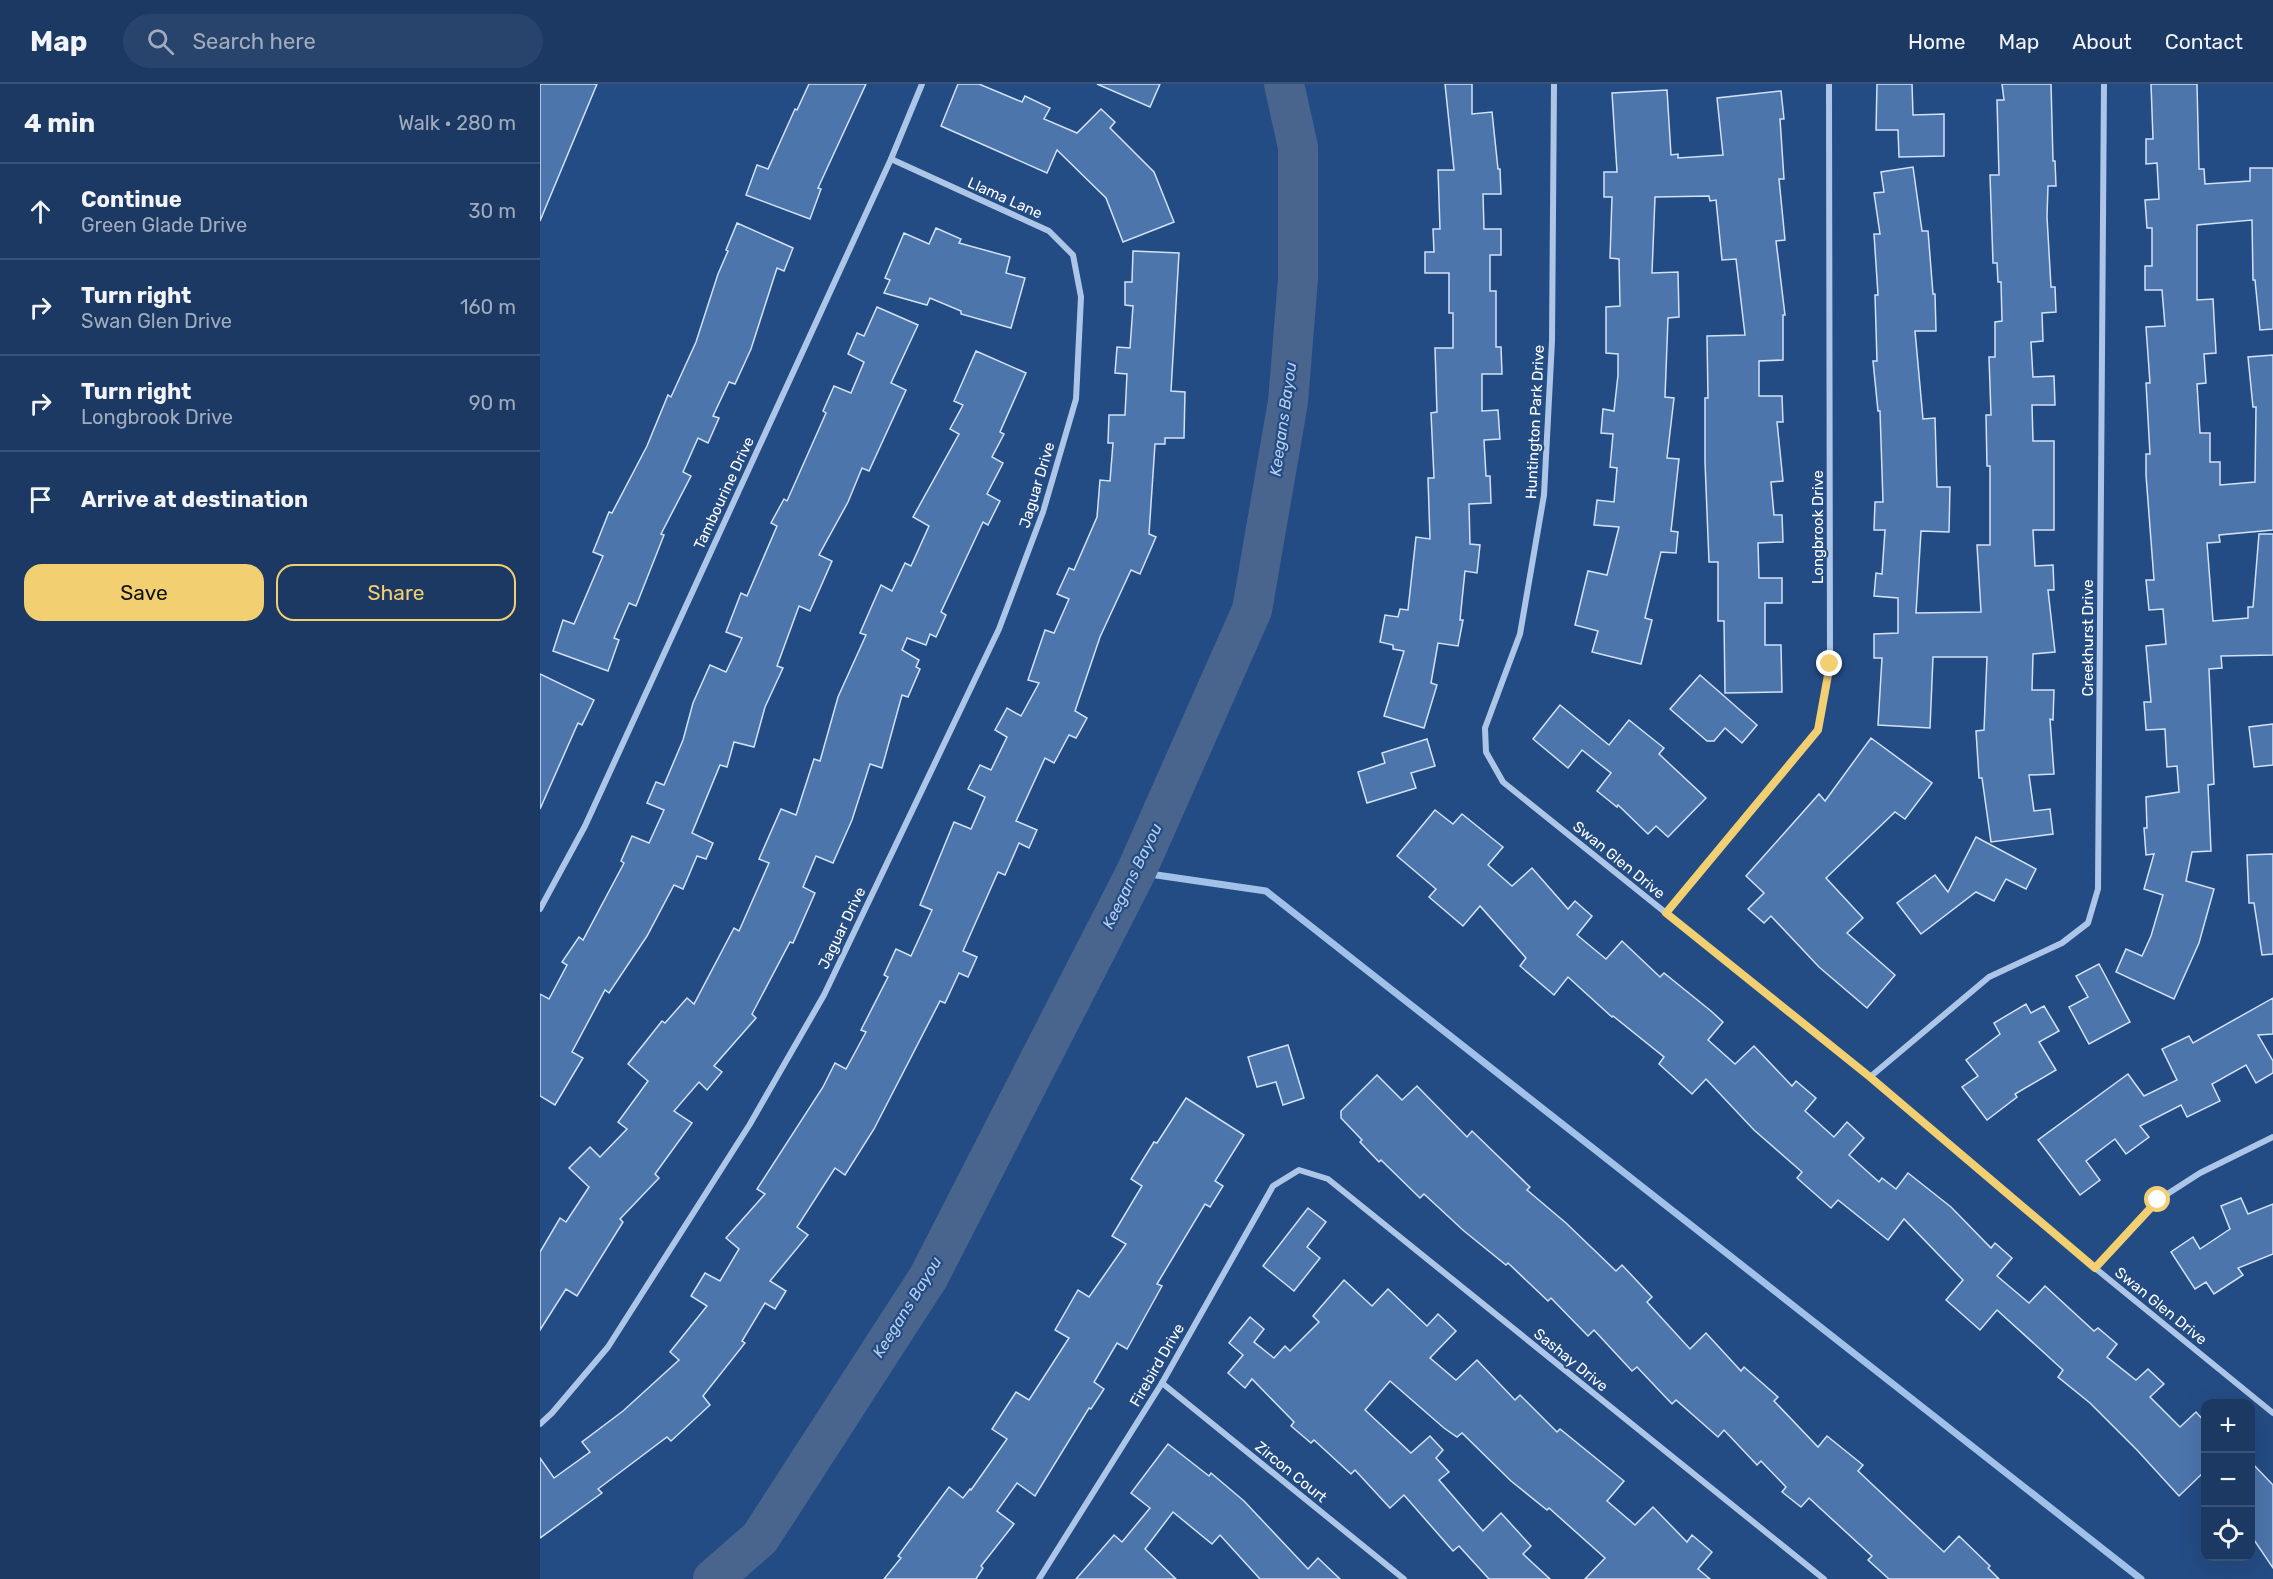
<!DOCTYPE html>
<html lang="en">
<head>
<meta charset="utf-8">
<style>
	body { margin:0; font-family:Rubik,sans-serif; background:#28446c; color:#f1f3f6 }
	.controls { position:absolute; right:18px; bottom:18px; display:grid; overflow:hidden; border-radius:12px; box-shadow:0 6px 24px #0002 }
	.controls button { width:54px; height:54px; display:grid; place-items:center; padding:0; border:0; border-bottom:2px solid #395378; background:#1b3963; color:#f1f3f6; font:30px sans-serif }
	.stop { position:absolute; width:18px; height:18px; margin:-14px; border:4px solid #f2cf70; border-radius:50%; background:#fff }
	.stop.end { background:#f2cf70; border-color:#fff; box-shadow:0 2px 6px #0008 }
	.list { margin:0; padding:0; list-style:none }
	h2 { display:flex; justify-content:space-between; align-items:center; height:78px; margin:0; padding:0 24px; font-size:26px }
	h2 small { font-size:20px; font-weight:400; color:#a0acbe }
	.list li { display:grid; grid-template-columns:39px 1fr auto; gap:18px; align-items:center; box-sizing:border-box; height:96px; padding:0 24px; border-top:2px solid #395378 }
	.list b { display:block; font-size:22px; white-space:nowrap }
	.list p { margin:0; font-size:20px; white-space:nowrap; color:#a0acbe }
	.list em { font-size:20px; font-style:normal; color:#a0acbe }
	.actions { display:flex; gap:12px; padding:18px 24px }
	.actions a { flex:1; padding:14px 0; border:2px solid #f2cf70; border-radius:18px; text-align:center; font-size:21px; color:#f2cf70 }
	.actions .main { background:#f2cf70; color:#111 }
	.icon { flex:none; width:33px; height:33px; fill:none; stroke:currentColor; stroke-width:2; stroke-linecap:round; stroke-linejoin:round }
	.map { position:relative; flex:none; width:1733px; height:1495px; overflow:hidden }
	header { display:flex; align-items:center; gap:36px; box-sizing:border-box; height:84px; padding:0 30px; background:#1b3963; border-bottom:2px solid #395378 }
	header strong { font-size:28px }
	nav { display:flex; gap:33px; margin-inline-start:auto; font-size:21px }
	.search { width:420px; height:54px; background:#28446c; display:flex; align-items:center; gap:15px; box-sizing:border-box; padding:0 21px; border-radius:33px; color:#a0acbe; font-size:22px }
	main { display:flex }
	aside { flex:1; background:#1b3963 }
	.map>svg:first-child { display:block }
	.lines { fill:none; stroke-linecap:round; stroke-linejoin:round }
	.stream { stroke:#a1c1e9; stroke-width:7 }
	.river { stroke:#49658e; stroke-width:40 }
	.building { fill:#4c75ac; stroke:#d1e1f6; stroke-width:1.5 }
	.street { stroke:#adc6e8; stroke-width:6 }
	.route { stroke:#f2cf70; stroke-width:8 }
	.labels { text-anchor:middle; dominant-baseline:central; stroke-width:4.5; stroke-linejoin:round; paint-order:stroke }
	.street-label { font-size:15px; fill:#fff; stroke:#244c84 }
	.water-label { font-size:16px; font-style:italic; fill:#b8d0ef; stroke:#244c84 }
</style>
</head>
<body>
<header>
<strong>Map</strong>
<div class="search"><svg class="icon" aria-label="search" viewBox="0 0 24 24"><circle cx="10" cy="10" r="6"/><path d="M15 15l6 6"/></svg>Search here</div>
<nav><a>Home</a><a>Map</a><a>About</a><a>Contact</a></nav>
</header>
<main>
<aside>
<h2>4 min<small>Walk · 280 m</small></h2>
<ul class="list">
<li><svg class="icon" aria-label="ahead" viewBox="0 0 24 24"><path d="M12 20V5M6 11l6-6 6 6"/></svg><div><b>Continue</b><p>Green Glade Drive</p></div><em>30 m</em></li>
<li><svg class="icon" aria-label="right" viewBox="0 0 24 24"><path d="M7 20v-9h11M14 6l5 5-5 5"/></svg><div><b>Turn right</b><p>Swan Glen Drive</p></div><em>160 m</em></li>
<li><svg class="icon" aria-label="right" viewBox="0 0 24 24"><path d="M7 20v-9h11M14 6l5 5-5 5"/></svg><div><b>Turn right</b><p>Longbrook Drive</p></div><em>90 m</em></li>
<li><svg class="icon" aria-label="arrive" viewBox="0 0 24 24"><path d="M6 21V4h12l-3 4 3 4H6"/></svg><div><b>Arrive at destination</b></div></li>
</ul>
<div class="actions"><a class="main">Save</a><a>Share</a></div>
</aside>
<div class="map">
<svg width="1733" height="1495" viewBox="0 0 1733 1495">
	<rect width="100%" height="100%" fill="#244c84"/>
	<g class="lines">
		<path class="stream" d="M596,788l130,19 875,688"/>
		<path class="river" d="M173,1495l47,-41 168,-260 208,-406 116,-262 36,-208 10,-124v-131l-14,-63"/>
	</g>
	<g class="building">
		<path d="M0,0h57l-57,137z"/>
		<path d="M269,0h57l-48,104 3,1 -11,30 -64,-24 11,-30 11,4 27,-60 2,1z"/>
		<path d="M418,0h21l43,18 3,-6 25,12 -6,11 33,14 24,-24 14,13 -5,6 44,44 20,50 -51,20 -17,-44 -49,-48 -10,23 -106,-47z"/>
		<path d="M557,0h63l-10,23z"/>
		<path d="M905,0h27v30l20,-2 6,57h2l1,25h-18l1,35h17v26h-11v36h6v56h5l1,27h-20v37l16,-1 2,29 -16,1 2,36h4l1,27 -22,1 1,40 10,1 -3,28 -12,-2 -5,49h3l-5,26 -20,-3 -7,40 6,2 -13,43 -40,-12 20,-65 -11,-2v-4l-13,-3 5,-27 13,2 2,-8 8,1 8,-73 14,2 -2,-61h6l-3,-65 6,-1 -2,-64h18v-35h-4v-40h-24v-21h9l-1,-23h7l-2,-59h16z"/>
		<path d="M1337,0h35l1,31 31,-1v42l-45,1 -1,-27h-22z"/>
		<path d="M1462,0h49l2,77h2l1,25h-8l-1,31 4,70h4l1,25 -14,1 1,28 -12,1 2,35 21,-1 1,29h-23l1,36h21v89h-21l2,36 18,-1 1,25h-6l7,62 -22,2 -1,36h22l-1,30 -3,-1 4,55 -25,1 5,36 16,-2 3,25 -62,8 -9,-64h-3l-3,-47 8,-1 3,-73h-54l-3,71 -52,-3 4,-67h-8v-24l24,-1v-35l-24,-2 2,-23 6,1 3,-44h-11l1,-28h8l-3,-91h-2l-5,-50h4l-2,-66h3l-4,-61h6l-6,-41 10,-1 -3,-20 32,-5 9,64h6l5,63h2l1,37h-21l8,88 12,-1 2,69h13l-1,45 -28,-1 -5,82 65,-1 -4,-67h13v-79h-3l-1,-51h5l-2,-58h6v-35l7,-1 -1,-39h-3l-1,-19h-4l-3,-88h9l-2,-75h7z"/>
		<path d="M1611,0h46l2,85h5l1,15 45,-3v-13h23v161l-13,1 -5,-50h-2l-1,-60 -55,5v75l16,-1 3,54 -12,1 2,29 -9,1 3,49h10v29h10v23l35,-3 1,-75h-3l-5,-50 25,-2v175l-54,5 1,7 -13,1 6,78 35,-3v-11h5l6,-73h14v121l-52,1 1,12 -13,1 5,115 -6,1 3,66 -19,1 -6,29 28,8 -15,54 -25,56 -58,-27 10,-23 16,7 9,-20 12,-41 -19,-6 10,-35 -8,1 -2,-27h3l-1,-31 33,-5 -2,-26 -10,1 -2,-38 -19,1 -2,-28h7l-5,-56 20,-2 -3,-35 -14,1 -3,-30h8l-8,-105v-21h4l-4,-71h4l-4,-56 19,-1 -3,-36h-17v-24h7v-38h-5l-2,-28 14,-1 -2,-36 -11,1v-25h7z"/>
		<path d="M1127,6l4,65 7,-1v4l45,-3 -6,-57 64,-7 3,28h-4l4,60h-5l6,61 -9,1 9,74h-2v45l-24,1v35h23l1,26h-6l6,59 -12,1 3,33h8l1,27 -25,1 1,35h23v25h-17v42h16l1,47 -57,1 -1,-72h-6v-59h-9l-4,-100v-64h3l-1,-62 38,-1 -9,-76 -14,1 -6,-60 -6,1 -1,-5 -54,1 -3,76 26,-1 1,45 -11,1 -3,79 9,1 -7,60 12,1 -8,72 7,1 -2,21 -15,-1 -16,66 7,2 -11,44 -49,-12 6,-21 -23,-6 13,-54 19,4 12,-48 -25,-2 3,-25 17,2 3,-34 -7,-1 3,-33 -12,-1 2,-24 11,2 4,-36v-21l-12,-1v-46l14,-1 -1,-47 -9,-1 2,-61h-8v-25h13l-5,-79z"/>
		<path d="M197,139l56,25 -9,23 -7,-3 -26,81 -16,35 -6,-2 -16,34 6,2 -11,25 -10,-5 -15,34 8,4 -30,58 3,1 -28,71 -7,-3 -15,35 5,2 -11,31 -55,-20 10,-31 11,4 29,-68 -10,-4 16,-40 3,1 35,-67 21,-51 3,2 25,-55 22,-68 10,-23 -2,-1z"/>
		<path d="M396,144l25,11 -2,4 51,14 -4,16 19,5 -14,50 -50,-14v-3l-31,-13 -3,7 -43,-12 6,-13 -5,-2 19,-45 25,11z"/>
		<path d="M593,167l46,2 -8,138 14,1 -1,46h-19v6h-10l-6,90 7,3 -16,37 -9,-4 -31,67 -25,74 12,7 -11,20 -7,-3 -15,28 -9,-5 -29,63 21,9 -8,18 -10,-5 -14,32 -7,-3 -35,79 14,6 -9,20 -9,-4 -14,30 -5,-2 -66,128 -29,46 -10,-7 -38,59 11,8 -38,46 16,10 -11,18 -10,-6 -23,38 3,2 -42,53 7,9 -39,36 -4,-4 -69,52 4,4 -62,45v-80l14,20 36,-26 -8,-10 41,-31 56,-51 -9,-8 37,-46 -16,-10 14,-23 15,8 19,-32 -13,-11 39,-44 -8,-5 66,-102 12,-24 11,6 20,-37 -5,-2 27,-53 -4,-2 12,-26 15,7 21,-46 -12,-5 34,-83 17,7 14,-32 -17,-8 12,-24 11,5 16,-33 -12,-7 12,-22 14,8 18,-33 -11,-3 17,-50 9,3 15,-34 -12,-5 12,-26 5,2 23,-53 3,-37 10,1 3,-38h-5l1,-28h16l2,-41 -12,-1 2,-26 13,1 3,-42 -8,-1v-23h7z"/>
		<path d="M337,223l41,18 -27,58 15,7 -37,81 -7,-3 -14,34 -29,53 13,6 -22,50 -11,-5 -22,60 6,2 -18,39 -11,40 -20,-5 -7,25 -7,-2 -28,68 21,10 -7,16 -9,-3 -14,33 -9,-4 -27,51 -38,57 -4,-3 -33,62 11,6 -28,47 -15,-9v-102l9,5 18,-34 -5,-3 17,-25 4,3 41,-77 -3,-2 11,-25 17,7 15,-33 -17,-7 9,-21 8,3 19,-45 10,-37 17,-38 16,7 16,-34 -16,-6 15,-39 6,3 30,-70 -6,-3 13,-24 3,2 39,-88 -3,-2 11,-25 17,7 13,-31 -16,-8 9,-21 7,3z"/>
		<path d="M436,267l50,22 -26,59 4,2 -12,23 11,6 -16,31 13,7 -12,24 -5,-3 -42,90 5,3 -10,22 -6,-3 -4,11 -19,-7 -5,12 17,10 -3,7 4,2 -12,28 -6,-2 -20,73 -12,-4 -18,56 -19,43 -17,-7 -13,31 12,6 -22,50 -3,-1 -38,72 4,4 -42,48 8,6 -15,18 -8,-8 -25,29 18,12 -37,51 4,4 -39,41 3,3 -46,74 -11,-7 -26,41v-78l20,-34 6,4 23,-35 -20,-19 21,-21 10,10 27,-28 -9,-7 30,-41 -20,-17 34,-43 3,2 22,-25 7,6 40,-76 5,3 30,-68 -10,-4 22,-50 15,6 18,-56 6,2 18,-64 28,-62 -6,-2 21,-48 11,6 13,-28 6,3 18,-40 -16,-9 46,-83 -9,-5 13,-24 -9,-4z"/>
		<path d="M0,590l54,26 -12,25 -4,-2 -38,86z"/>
		<path d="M1160,591l57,50 -15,18 -17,-15 -11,13h-7l-37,-32z"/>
		<path d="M1020,621l49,40 20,-25 35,28 -5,6 47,44 -38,39 -12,-11 -8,8 -30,-29 -1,2 -20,-16 14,-18 -29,-23 -14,18 -35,-29z"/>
		<path d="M1733,640v41l-19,2 -5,-40z"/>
		<path d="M1331,654l61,45 -27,36 -10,-7 -69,66 37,40 -16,15 48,42 -28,33 -48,-41 -48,-51 -7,7 -16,-14 16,-16 -18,-17 73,-82 6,7z"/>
		<path d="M887,655l8,27 -24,7 5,15 -49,15 -9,-31 27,-9 -3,-10z"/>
		<path d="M895,726l18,14 9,-10 41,33 -15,18 24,21 20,-18 36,41 7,-8 17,15 -15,19 29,24 16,-18 38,36 4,-4 47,38 12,11 -15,18 27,24 19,-18 38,40 4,-5 20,17 -11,13 29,26 13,-15 17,16 -15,17 30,27 3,-4 14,11 12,-16 43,34 40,41 4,-5 17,15 -15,18 32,27 16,-17 49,45 4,-3 19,16 -10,13 29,23 12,-11 16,15 -14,13 30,30 16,-15 9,10v49l-26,25 -42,-46 -47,-47 -32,-26 5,-7 -66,-60 -17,20 -34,-30 17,-20 -59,-61 -16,21 -50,-40 -7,8 -34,-30 5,-6 -48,-42 -48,-51 -14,15 -33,-30 5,-7 -51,-41 -1,1 -44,-40 -14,18 -34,-29 6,-8 -46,-52 -17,20 -34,-29 7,-8 -39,-33z"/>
		<path d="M1436,753l60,32 -10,20 -20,-10 -12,22 -18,-9 -55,42 -24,-31 38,-28 13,17z"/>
		<path d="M1733,770v100l-11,1 -8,-52h-5l-2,-48z"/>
		<path d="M1559,880l31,58 -41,22 -20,-37 19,-10 -12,-21z"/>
		<path d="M1733,914v36l-15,1 15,26v12l-17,10 -10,-18 -34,19 8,17 -33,16 -6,-12 -41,21 9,11 -23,17 -11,-15 -29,22 14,19 -20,15 -42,-55 90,-66 16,22 33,-16 -15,-31 27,-13 4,7z"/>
		<path d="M1486,920l5,9 13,-7 15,25 -20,11 17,28 -41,24 2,3 -30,23 -25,-33 16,-11 -12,-16 34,-26 -6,-11z"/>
		<path d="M748,961l16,53 -21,7 -7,-23 -19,5 -9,-30z"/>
		<path d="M837,991l25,25 15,-14 50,51 5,-6 58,56 -3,3 39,33 50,48 6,-6 30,32 -5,5 43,47 16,-16 35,38 3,-4 34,30 -4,4 44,46 9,-11 36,29 -5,6 86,81 15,-16 31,30 -2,2 11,11h-110l-21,-19 4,-4 -63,-58 -8,9 -19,-15 4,-5 -25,-26 -4,4 -33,-35 -6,7 -42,-37 -4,4 -35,-37 -5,4 -38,-41 -6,6 -37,-38 -3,3 -40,-38 -2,2 -42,-34 -40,-37 -4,4 -39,-38 -2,2 -19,-20 2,-2 -21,-22v-7z"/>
		<path d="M646,1014l58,37 -29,46 8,5 -13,21 -5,-3 -48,80 5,2 -35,63 -10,-6 -23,39 10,7 -13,20 -2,-1 -54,88 -18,-13 -20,28 17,13 -33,42 2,2 -7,11h-92l17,-21 -3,-2 51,-69 14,11 7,-9 1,1 36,-51 -15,-10 24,-37 13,8 40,-62 -14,-8 23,-40 11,7 37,-53 -14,-8 30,-50 -11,-7 23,-37 3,1z"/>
		<path d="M1701,1114l7,16 25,-10v50l-35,14 5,7 -29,19 -8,-12 -11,7 -24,-37 22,-15 7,12 30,-20 -9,-23z"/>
		<path d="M768,1124l18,14 -19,25 13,11 -26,33 -31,-25z"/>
		<path d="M804,1196l28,26 16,-17 39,37 11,-12 18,17 -26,27 26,22 21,-20 38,40 5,-5 37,37 3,-3 64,52 -17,20 28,24 18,-18 34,35 5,-7 20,17 -14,17 12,10h-125l20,-21 -56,-50 -2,2 -36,-29 -49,-48 -5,4 -13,-9 -54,-47 -25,29 46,43 19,-17 13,14 -7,8 13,14 -10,8 44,51 18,-18 30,33 -8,8 27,25h-61l-30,-33 -6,5 -49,-56 -14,13 -35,-38 -4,4 -37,-34 -3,3 -20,-17 3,-4 -42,-43 -7,9 -17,-15 15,-18 -14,-12 21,-26 14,12 -10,13 20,16 11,-12 5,5 29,-29 -6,-6z"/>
		<path d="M628,1360l41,32 2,-3 33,28 64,68 10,-11 22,21h-80l-40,-44 -8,9 -39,-32 -28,37 31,30h-100l38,-44 8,7 28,-34 -19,-15z"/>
		<path d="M1710,1377l23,24v83l-23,-34z"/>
	</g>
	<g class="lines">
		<g class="street">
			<path d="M1014,0l-2,257 -8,154 -24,139 -35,94 1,24 17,30 367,295 225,191 178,145"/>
			<path d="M0,825l45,-83 306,-667 31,-75"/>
			<path d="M1126,829l152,-183 12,-66 -1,-580"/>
			<path d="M1330,993l119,-100 73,-34 26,-20 10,-34 6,-805"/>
			<path d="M1555,1184l63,-68 42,-27 73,-36"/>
			<path d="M622,1299l242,196"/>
			<path d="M0,1340l12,-11 56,-66 142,-223 74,-129 175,-366 44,-117 33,-113 5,-102 -8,-42 -24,-24 -158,-72"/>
			<path d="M499,1495l123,-196 111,-197 26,-16 29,9 496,400"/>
		</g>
	</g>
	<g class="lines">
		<path class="route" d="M1290,580l-12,66 -152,183 204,164 225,191 63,-68"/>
	</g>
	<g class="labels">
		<g class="street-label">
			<text transform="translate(465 114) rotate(24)">Llama Lane</text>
			<text transform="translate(995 338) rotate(-87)">Huntington Park Drive</text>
			<text transform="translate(497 401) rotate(-73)">Jaguar Drive</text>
			<text transform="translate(184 409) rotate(-65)">Tambourine Drive</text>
			<text transform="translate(1278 443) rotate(-90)">Longbrook Drive</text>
			<text transform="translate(1548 554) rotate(-90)">Creekhurst Drive</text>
			<text transform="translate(1079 776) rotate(39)">Swan Glen Drive</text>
			<text transform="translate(302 844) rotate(-64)">Jaguar Drive</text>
			<text transform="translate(1621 1222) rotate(39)">Swan Glen Drive</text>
			<text transform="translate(1031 1276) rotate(39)">Sashay Drive</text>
			<text transform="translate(617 1281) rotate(-60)">Firebird Drive</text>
			<text transform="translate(751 1388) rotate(39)">Zircon Court</text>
		</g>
		<g class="water-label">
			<text transform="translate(743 335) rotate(-82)">Keegans Bayou</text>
			<text transform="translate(592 792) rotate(-64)">Keegans Bayou</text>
			<text transform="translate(367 1223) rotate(-58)">Keegans Bayou</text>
		</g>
	</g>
</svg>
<div class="controls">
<button>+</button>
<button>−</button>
<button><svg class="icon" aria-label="locate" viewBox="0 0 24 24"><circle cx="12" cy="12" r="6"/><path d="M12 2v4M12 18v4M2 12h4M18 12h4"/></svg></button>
</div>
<div class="stop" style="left:1618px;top:1116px"></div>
<div class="stop end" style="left:1290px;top:580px"></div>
</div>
</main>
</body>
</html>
